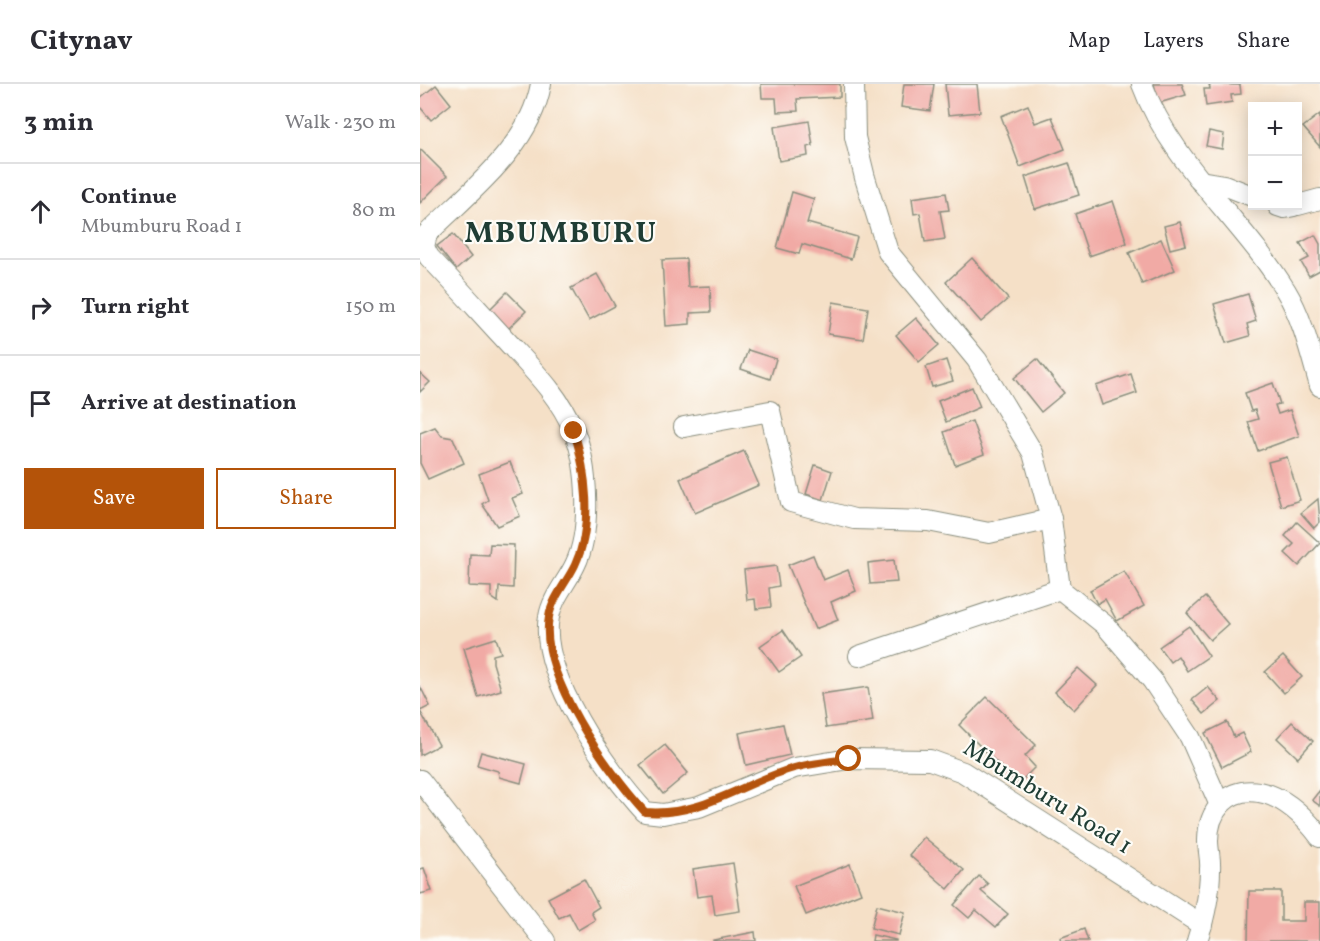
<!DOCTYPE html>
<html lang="en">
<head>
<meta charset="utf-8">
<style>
	body { margin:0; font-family:Vollkorn,serif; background:#f7f7f7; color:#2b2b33 }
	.controls { position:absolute; right:18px; top:18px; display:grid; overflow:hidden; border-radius:0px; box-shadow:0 3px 15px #0003 }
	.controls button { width:54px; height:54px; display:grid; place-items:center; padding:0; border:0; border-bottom:2px solid #e1e1e2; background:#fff; color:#2b2b33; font:30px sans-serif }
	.stop { position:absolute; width:18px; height:18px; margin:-14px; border:4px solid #b45309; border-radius:50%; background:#fff }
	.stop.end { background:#b45309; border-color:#fff; box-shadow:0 2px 6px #0008 }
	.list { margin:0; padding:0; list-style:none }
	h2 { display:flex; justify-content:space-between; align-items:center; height:78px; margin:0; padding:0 24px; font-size:26px }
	h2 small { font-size:20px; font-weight:400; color:#7c7c81 }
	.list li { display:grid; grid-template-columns:39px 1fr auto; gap:18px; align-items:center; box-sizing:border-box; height:96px; padding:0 24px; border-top:2px solid #e1e1e2 }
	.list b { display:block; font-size:22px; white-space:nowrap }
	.list p { margin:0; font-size:20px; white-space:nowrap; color:#7c7c81 }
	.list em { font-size:20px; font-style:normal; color:#7c7c81 }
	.actions { display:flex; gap:12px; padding:18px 24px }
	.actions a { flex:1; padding:14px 0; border:2px solid #b45309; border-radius:0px; text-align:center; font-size:21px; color:#b45309 }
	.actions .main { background:#b45309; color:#fff }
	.icon { flex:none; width:33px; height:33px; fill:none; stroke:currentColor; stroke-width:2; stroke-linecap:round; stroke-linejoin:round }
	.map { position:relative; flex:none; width:900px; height:857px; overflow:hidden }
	header { display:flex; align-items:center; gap:36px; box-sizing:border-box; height:84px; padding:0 30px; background:#fff; border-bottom:2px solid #e1e1e2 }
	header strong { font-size:28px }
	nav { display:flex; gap:33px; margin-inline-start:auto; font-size:21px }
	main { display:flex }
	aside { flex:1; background:#fff }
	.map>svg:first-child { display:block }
	.building { fill:#f1aaa5 }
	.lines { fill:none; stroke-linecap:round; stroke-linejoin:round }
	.street-casing { stroke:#8a8e7e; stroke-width:22 }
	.street { stroke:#fff; stroke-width:20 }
	.route { stroke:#b45309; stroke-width:8 }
	.labels { text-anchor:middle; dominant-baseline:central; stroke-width:4.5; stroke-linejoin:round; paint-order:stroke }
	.street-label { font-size:24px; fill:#1f3d34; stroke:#fdfcf7 }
	.district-label { font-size:30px; font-weight:bold; letter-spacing:1.5px; fill:#1f3d34; stroke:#fdfcf7 }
</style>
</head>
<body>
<header>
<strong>Citynav</strong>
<nav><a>Map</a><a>Layers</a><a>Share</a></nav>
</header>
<main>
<aside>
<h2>3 min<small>Walk · 230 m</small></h2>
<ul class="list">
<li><svg class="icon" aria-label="ahead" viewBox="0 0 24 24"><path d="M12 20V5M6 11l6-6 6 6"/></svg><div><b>Continue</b><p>Mbumburu Road 1</p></div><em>80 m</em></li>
<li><svg class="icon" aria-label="right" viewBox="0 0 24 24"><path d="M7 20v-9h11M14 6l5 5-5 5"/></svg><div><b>Turn right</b></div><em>150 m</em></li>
<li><svg class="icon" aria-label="arrive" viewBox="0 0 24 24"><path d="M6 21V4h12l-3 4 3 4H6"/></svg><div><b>Arrive at destination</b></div></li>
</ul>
<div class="actions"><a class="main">Save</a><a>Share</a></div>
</aside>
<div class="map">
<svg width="900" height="857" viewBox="0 0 900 857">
	<rect width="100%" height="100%" fill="#fdfcf7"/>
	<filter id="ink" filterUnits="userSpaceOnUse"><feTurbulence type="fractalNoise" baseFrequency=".0167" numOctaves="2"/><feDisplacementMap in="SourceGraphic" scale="12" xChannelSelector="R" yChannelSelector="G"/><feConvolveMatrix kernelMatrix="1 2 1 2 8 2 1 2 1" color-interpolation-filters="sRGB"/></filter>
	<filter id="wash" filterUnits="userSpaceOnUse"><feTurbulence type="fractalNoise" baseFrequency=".008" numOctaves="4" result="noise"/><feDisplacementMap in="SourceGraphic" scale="24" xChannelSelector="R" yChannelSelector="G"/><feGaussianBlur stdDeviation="1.35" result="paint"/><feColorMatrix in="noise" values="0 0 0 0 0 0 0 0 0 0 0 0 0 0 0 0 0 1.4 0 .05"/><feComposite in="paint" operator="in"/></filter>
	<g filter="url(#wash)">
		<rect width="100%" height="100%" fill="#f5e0c7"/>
		<g id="blocks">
			<g class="building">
				<path d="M341,0h79v13l-43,2 1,12 -21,1 -1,-14h-14z"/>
				<path d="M484,0h30l-4,27 -29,-4z"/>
				<path d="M525,0h32l3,28 -32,3z"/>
				<path d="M734,0h28l4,11 -27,8z"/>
				<path d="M789,0l31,1 1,9 -10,1 1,7 -26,4 -2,-17h6z"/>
				<path d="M16,1l15,19 -20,16 -11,-13v-9z"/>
				<path d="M608,21l7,18 17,-6 13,32 -45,18 -19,-51z"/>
				<path d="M900,30v33l-17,-20z"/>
				<path d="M389,37l4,25 -6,1 1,9 -29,5 -5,-34z"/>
				<path d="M789,47l15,3 -2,15 -16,-3z"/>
				<path d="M1,66l26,26 -27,27v-52z"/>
				<path d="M649,79l10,32 -44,14 -10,-32z"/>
				<path d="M372,108l22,7 -7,24 50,14 -6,22 -49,-15 -3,10 -22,-6z"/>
				<path d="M526,109l3,17 -9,1 5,28 -20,3 -5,-29 -6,1 -2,-16z"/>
				<path d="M693,117l14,42 -38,13 -14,-42z"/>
				<path d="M760,138l6,23 -16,4 -6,-23z"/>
				<path d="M33,150l18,23 -15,13 -19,-24z"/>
				<path d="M895,151l5,9v26l-11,6 -8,-14 8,-4 -9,-15z"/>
				<path d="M741,155l14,31 -33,14 -13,-31z"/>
				<path d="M552,174l36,41 -27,23 -35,-40z"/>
				<path d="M266,175l2,28 22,-1 1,26 -21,1v11l-24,2 -4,-66z"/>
				<path d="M177,190l18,32 -26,14 -18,-32z"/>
				<path d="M87,208l19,19 -19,19 -19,-19z"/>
				<path d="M828,210l8,27 -9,3 3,12 -24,7 -12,-39z"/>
				<path d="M413,218l35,6 -5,31 -35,-5z"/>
				<path d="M496,234l23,27 -20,17 -23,-27z"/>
				<path d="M328,266l28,9 -6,20 -29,-10z"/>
				<path d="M617,275l27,34 -23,19 -27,-34z"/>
				<path d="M526,276l7,21 -21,6 -6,-20z"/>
				<path d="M0,289l10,9 -10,10z"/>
				<path d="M711,290l6,19 -35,12 -6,-19z"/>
				<path d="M853,299l7,21 -5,1 3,9 12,-4 9,26 -41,15 -10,-29 10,-3 -3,-9 -4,1 -6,-18z"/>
				<path d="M552,303l8,20 -34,15 -8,-21z"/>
				<path d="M552,337l12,33 -29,11 -11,-33z"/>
				<path d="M15,343l7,9 11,2 11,25 -36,16 -8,-16v-30z"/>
				<path d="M324,367l15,34 -64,28 -15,-34z"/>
				<path d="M867,373l13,43 -19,6 -13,-44z"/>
				<path d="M90,378l13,32 -11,4 8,18 -23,10 -15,-22 6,-4 -9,-26z"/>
				<path d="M395,381l17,6 -9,29 -17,-6z"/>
				<path d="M898,415l2,23 -6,6 -13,-15z"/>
				<path d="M877,438l23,21 -21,23 -14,-13 9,-9 -9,-8z"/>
				<path d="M70,460l24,1 -1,43 -14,-1 -1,15 -7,-5v-10l-22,-1 1,-32 19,1z"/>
				<path d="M393,471l10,25 25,-10 8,21 -25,11 7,18 -23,9 -27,-64z"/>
				<path d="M474,476l3,22 -27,2 -2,-21z"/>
				<path d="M356,482l3,20 -10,2 2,19 -15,2 -1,-10 -8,1 -3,-30z"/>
				<path d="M704,487l20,35 -27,15 -12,-22 -8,5 -7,-14z"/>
				<path d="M785,513l23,27 -18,16 -23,-27z"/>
				<path d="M769,542l20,30 -22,15 -9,-15 -8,6 -11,-15z"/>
				<path d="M363,546l18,27 -22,15 -19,-26z"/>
				<path d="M76,554l5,15 -8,2v8l8,27 -23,7 -14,-49z"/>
				<path d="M863,572l19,21 -18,16 -19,-21z"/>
				<path d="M658,584l19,17 -23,25 -19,-18z"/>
				<path d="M0,602l10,20 -10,5 19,34 -19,10z"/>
				<path d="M448,603l5,34 -47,7 -5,-34z"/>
				<path d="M788,603l12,14 -16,13 -12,-14z"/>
				<path d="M567,613l49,48 -11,11 10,11 -17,17 -59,-59z"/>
				<path d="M807,638l7,15 8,-4 9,19 -29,15 -17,-34z"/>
				<path d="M872,638l21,19 -15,17 -21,-20z"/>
				<path d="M363,640l7,31 -44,10 -7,-32z"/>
				<path d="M245,661l23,28 -25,21 -23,-29z"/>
				<path d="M61,668l45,12 -5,19 -22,-6 -1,-6 -21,-6z"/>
				<path d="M900,706v16l-8,-6z"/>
				<path d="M504,753l40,33 -16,19 -39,-34z"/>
				<path d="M313,779l7,48 -25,4 -3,-20 -15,2 -4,-28z"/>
				<path d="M430,780l11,29 -55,22 -12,-29z"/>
				<path d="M4,784l8,23 -12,3v-25z"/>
				<path d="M559,792l9,8 -7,7 27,23 -12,13 -20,-17 -7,8 -15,-13z"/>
				<path d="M164,795l15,28 -8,5 4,8 -17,10 -9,-17 -10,5 -11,-20z"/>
				<path d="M829,807h32v30h23v-19h16v39h-72z"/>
				<path d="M457,821l28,7 -6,23 -28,-7z"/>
				<path d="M664,845l4,12h-27l-1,-3z"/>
				<path d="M335,848l1,9h-43v-1z"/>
				<path d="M453,851l23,5v1h-24z"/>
			</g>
		</g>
	</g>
	<g filter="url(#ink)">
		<use href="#blocks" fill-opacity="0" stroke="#8a8e7e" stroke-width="1.5"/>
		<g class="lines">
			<g class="street-casing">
				<g id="street">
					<path d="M121,0c-11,63 -71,107 -114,150l-3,13 5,10c25,26 49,53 74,80 26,29 56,57 71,94 14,34 18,100 1,134 -8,17 -23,33 -26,52 -11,57 59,155 96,195l18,2 36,-7 95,-39 55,-9 81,1 33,12 239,153"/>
					<path d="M434,0l1,53 10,41 23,74 89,108 56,93 18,66 9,70 45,36 47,55 38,57 29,66"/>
					<path d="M722,0c30,81 100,135 144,207 17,28 25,64 34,95"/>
					<path d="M780,97l24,4 28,11"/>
					<path d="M878,121l22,-6"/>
					<path d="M858,122l6,2 10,-2"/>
					<path d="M264,343l86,-16 21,91 63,17 74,2 61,12 62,-14"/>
					<path d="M439,572l201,-67"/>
					<path d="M0,696l125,161"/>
					<path d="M777,857c7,-22 13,-49 13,-72 1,-9 -2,-19 -2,-28 0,-30 19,-54 51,-49 26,5 46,25 61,45"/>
				</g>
			</g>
			<use href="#street" class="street"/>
		</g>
	</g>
	<g class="lines" filter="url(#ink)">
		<path class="route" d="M154,347c12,40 20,94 1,134 -8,17 -23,33 -26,52 -11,57 59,155 96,195 57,5 98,-30 149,-44 18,-5 37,-7 55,-9"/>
	</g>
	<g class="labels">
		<g class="street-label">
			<text transform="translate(627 714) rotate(32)">Mbumburu Road 1</text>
		</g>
		<g class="district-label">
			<text x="141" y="150">MBUMBURU</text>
		</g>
	</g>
</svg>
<div class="controls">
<button>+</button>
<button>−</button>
</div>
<div class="stop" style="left:429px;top:675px"></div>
<div class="stop end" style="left:154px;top:347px"></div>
</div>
</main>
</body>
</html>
